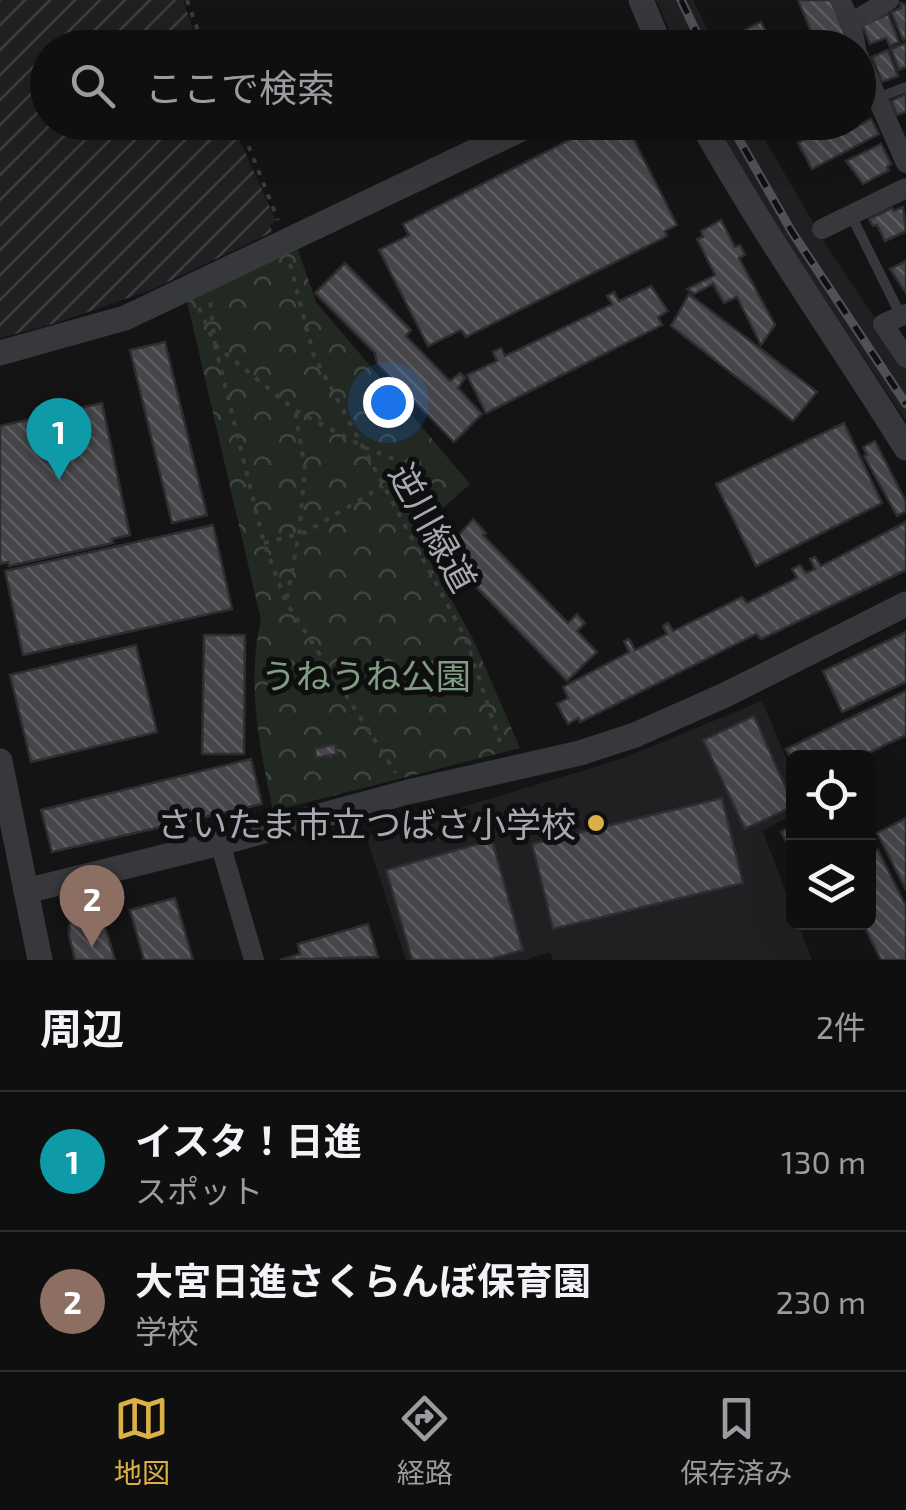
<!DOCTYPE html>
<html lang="ja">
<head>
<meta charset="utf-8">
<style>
	body { margin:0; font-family:"Exo 2","Noto Sans JP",sans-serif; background:#1d1d1e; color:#f1f3f6 }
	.controls { position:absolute; right:30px; bottom:30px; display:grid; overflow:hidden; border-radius:15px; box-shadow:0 10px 40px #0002 }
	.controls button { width:90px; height:90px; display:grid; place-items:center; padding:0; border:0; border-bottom:2px solid #2f2f30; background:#0f0f10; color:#f1f3f6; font:50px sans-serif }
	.you { position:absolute; left:388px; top:402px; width:35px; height:35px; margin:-25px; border:8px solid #fff; border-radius:50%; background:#1a73e8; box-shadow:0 0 0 15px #1a73e833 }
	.badge { display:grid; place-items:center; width:65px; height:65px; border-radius:50%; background:#dab047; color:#fff; font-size:32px; font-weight:700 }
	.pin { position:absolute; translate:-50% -82px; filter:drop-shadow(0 2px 5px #0008) }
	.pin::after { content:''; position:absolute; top:52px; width:35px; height:30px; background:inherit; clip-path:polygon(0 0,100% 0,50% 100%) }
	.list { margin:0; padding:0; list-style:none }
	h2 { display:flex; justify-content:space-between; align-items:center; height:130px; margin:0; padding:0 40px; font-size:42px }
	h2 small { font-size:32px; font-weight:400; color:#9b9c9f }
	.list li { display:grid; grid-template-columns:65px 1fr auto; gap:30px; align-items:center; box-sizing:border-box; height:140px; padding:0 40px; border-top:2px solid #2f2f30 }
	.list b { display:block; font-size:38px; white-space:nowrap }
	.list p { margin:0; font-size:32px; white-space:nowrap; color:#9b9c9f }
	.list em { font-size:32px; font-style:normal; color:#9b9c9f }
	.icon { flex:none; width:55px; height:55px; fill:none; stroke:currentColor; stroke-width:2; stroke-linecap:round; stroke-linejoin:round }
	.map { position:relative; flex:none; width:906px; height:960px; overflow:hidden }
	.search { position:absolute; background:#0f0f10; box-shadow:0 10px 40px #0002; left:30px; right:30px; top:30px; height:110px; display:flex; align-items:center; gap:25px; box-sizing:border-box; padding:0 35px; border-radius:55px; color:#9b9c9f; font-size:38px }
	.sheet { height:410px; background:#0f0f10 }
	nav { display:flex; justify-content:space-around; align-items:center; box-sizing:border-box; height:140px; border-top:2px solid #2f2f30; background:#0f0f10; font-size:28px; color:#9b9c9f }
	nav a { display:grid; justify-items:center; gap:5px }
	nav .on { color:#dab047 }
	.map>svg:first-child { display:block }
	.built { fill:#202022 }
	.industrial { fill:url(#industrial-furrows) }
	.park { fill:url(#park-crowns) }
	.building { fill:url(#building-back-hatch); stroke:#2e2e31; stroke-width:2.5 }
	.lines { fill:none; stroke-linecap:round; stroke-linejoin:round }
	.path { stroke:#3b3c40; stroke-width:4; stroke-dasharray:5 8; stroke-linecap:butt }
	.service { stroke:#37383b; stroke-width:10 }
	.minor { stroke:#37383b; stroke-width:20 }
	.tertiary { stroke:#37383b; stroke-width:25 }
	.rail-casing { stroke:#505156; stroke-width:9 }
	.rail { stroke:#0f0f10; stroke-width:5; stroke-dasharray:15; stroke-linecap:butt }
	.poi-dot { fill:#dab047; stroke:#0f0f10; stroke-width:4 }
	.labels { text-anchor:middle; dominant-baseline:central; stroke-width:10; stroke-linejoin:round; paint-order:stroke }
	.street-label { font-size:35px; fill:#a7aab3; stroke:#0f0f10 }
	.park-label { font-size:35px; fill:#809c84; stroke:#0f0f10 }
	.poi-label { font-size:35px; fill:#a7aab3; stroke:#0f0f10; text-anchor:end }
</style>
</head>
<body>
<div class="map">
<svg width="906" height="960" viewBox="0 0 906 960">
	<defs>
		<pattern id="industrial-furrows" width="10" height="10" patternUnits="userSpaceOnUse" patternTransform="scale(2.5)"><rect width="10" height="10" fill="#202022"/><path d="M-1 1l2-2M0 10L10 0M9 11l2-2" fill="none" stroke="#3e3e40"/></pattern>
		<pattern id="park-crowns" width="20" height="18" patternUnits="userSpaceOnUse" patternTransform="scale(2.5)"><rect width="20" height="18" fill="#222923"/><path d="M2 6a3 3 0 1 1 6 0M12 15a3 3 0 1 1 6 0" fill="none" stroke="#3f4541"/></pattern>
		<pattern id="building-back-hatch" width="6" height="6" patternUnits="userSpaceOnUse" patternTransform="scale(2.5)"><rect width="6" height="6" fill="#46464a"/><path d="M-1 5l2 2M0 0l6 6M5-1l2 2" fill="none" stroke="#5e5e62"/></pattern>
	</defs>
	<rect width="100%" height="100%" fill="#141415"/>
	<g class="built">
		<path d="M656,0h37l23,47h-39z"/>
		<path d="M713,123h42l72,123 79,118v57l-150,-225z"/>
		<path d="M762,701l32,76 -1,37 -30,17 30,81 1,10 4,1 14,37h-259l-3,-8 -25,8h-119l-40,-124 252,-76z"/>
	</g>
	<path class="industrial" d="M0,0h183l16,47 -151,1v74l184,1 44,98 -6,4 2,7 -121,58 -95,33 -56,15z"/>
	<path class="park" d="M297,247l19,55 154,182 -55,49 59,108 46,107 -247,63c-13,-61 -27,-128 -12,-191l-74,-319z"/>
	<g class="building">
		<path d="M798,0h33l18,43 -8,3 -2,-5 -21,7z"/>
		<path d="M900,3l6,2v34l-3,1 -12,-28 10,-4z"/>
		<path d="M888,14l11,28 -9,4 -4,-8 -16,6 -8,-19z"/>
		<path d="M761,22l13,26h-28l-7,-15z"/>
		<path d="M906,43v24l-7,3 -8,-21z"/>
		<path d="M888,50l10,26 -16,6 -10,-25z"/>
		<path d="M906,94v18l-9,3 -6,-14z"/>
		<path d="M871,119l8,15 -67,35 -14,-26 38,-21 8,11z"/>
		<path d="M605,122l9,3 11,-3 52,103 -12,6 2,5 -201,101 -5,-7 -33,16 -49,-96 30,-15 -6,-11z"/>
		<path d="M881,144l10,20 -4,3 2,3 -26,14 -17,-23z"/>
		<path d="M903,207l3,24 -21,10 -8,-16 -4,1 -4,-7 23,-11 2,3z"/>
		<path d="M721,220l14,27 5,-2 5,10 -6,3 36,67 -14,20 -24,-48 -13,6 -11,-19 -19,10 -7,-5 28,-14 -18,-36 6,-2 -2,-6z"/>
		<path d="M906,261v32l-16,-24z"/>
		<path d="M345,263l66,67 -5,6 44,45 10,-8 5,5 -7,10 24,26 -28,28 -77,-79 -2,-10 -60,-60z"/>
		<path d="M651,286l17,25 -10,6 4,8 -176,88 -19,-38 30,-14 -4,-9 8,-4 4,8 107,-52 -5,-8 7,-4 5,9z"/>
		<path d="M689,294l128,98 -24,29 -122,-95z"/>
		<path d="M165,342l42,173 -35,8 -42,-173z"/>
		<path d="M102,403l28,132 -18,4 1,4 -104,23 -1,-4 -8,2v-138z"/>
		<path d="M844,423l38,80 -126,63 -40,-82z"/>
		<path d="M875,441l31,61v9l-9,5 -33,-60 3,-1 -4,-8z"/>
		<path d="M473,519l13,14 -3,2 85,88 9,-9 8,9 -8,8 20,21 -30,29 -124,-128z"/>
		<path d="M906,522v48l-145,69 -5,-5 -176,88 -2,-4 -10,6 -11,-20 11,-6 -5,-11 66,-35 -5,-11 5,-2 6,11 32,-16 -4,-8 5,-3 5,8 69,-34 5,6 50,-25 -5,-9 8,-4 6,8 9,-4 -5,-10 5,-2 6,9z"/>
		<path d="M213,525l19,84 -209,46 -18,-84z"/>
		<path d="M906,632v50l-64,30 -19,-41z"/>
		<path d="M204,635h41l-1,119h-42z"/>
		<path d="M136,645l21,87 -126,30 -21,-87z"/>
		<path d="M906,691v44l-48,23h-64v6l-8,-15z"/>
		<path d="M754,716l40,90 -49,23 -42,-89z"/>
		<path d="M335,744l2,10 -21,4 -1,-9z"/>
		<path d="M251,759l11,45 -210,48 -11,-42z"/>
		<path d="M722,798l21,85 -190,46 -21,-85z"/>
		<path d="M906,818v72l-29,-57z"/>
		<path d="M794,825v31l-13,-24z"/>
		<path d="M492,840l31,110 -35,10h-76l-26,-90z"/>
		<path d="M878,850l28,56v54h-25l-19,-38h6v-67z"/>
		<path d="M175,898l18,62h-49l-14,-50z"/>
		<path d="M99,907l16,53h-40l-6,-25 1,-21z"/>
		<path d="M368,924l10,33 -98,3 20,-6 -2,-10z"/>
	</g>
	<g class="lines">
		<g class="path">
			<path d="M187,0l17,48"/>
			<path d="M239,122l39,98"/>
			<path d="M290,264l24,92 152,283 36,109"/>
			<path d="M199,308l16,37 -5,-45"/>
			<path d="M215,345l49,198 22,59 110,171"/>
			<path d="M215,345l80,65 71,38 36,14"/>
			<path d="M264,543l42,-11 77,-46"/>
			<path d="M287,598l12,-64 6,-65 -10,-59"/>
		</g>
		<g class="service">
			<path d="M878,98l28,-11"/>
			<path d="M851,215l50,101"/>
		</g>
		<g class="minor">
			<path d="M840,0l11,23 5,25"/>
			<path d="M851,23l38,-23"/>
			<path d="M858,55l48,108"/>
			<path d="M822,229l84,-41"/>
			<path d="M906,314l-23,10 23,34"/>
			<path d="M220,843l34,117"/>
		</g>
		<g class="tertiary">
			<path d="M641,0l20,48"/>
			<path d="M701,122c63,113 137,217 205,326"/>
			<path d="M0,353l125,-35 411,-196"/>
			<path d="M0,761l40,199"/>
			<path d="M26,891l194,-48 188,-51 172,-39 55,-18 90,-40 181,-91"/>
		</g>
		<g class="rail-casing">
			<g id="rail">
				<path d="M681,0l23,48"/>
				<path d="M729,122l63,110 114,172"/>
			</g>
		</g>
		<use href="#rail" class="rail"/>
	</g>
	<circle class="poi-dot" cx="596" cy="823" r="10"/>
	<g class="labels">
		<g class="street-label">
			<text transform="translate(434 527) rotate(61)">逆川緑道</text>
		</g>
		<g class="park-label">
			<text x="366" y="675">うねうね公園</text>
		</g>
		<g class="poi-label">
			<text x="576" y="823">さいたま市立つばさ小学校</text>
		</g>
	</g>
</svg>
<div class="controls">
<button><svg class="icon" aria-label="locate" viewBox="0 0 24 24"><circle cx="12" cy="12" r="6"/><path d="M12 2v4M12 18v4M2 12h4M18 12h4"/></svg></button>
<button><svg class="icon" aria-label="layers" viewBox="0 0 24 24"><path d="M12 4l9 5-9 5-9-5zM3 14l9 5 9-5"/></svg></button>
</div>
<div class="you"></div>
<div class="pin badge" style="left:59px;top:480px;background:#0f9aa8">1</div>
<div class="pin badge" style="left:92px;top:947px;background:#8d6e63">2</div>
<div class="search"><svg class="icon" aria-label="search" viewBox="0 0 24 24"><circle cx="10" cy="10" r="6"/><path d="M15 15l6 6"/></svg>ここで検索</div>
</div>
<section class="sheet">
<h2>周辺<small>2件</small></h2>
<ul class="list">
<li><span class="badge" style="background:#0f9aa8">1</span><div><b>イスタ！日進</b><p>スポット</p></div><em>130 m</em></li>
<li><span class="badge" style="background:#8d6e63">2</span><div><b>大宮日進さくらんぼ保育園</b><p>学校</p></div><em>230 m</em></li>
</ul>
</section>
<nav>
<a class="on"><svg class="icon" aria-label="map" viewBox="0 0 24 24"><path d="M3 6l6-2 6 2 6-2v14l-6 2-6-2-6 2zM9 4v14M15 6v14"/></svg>地図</a>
<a><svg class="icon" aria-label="directions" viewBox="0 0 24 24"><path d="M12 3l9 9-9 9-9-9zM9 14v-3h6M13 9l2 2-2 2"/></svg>経路</a>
<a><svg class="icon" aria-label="saved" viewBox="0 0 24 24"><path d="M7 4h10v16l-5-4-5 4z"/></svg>保存済み</a>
</nav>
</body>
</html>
